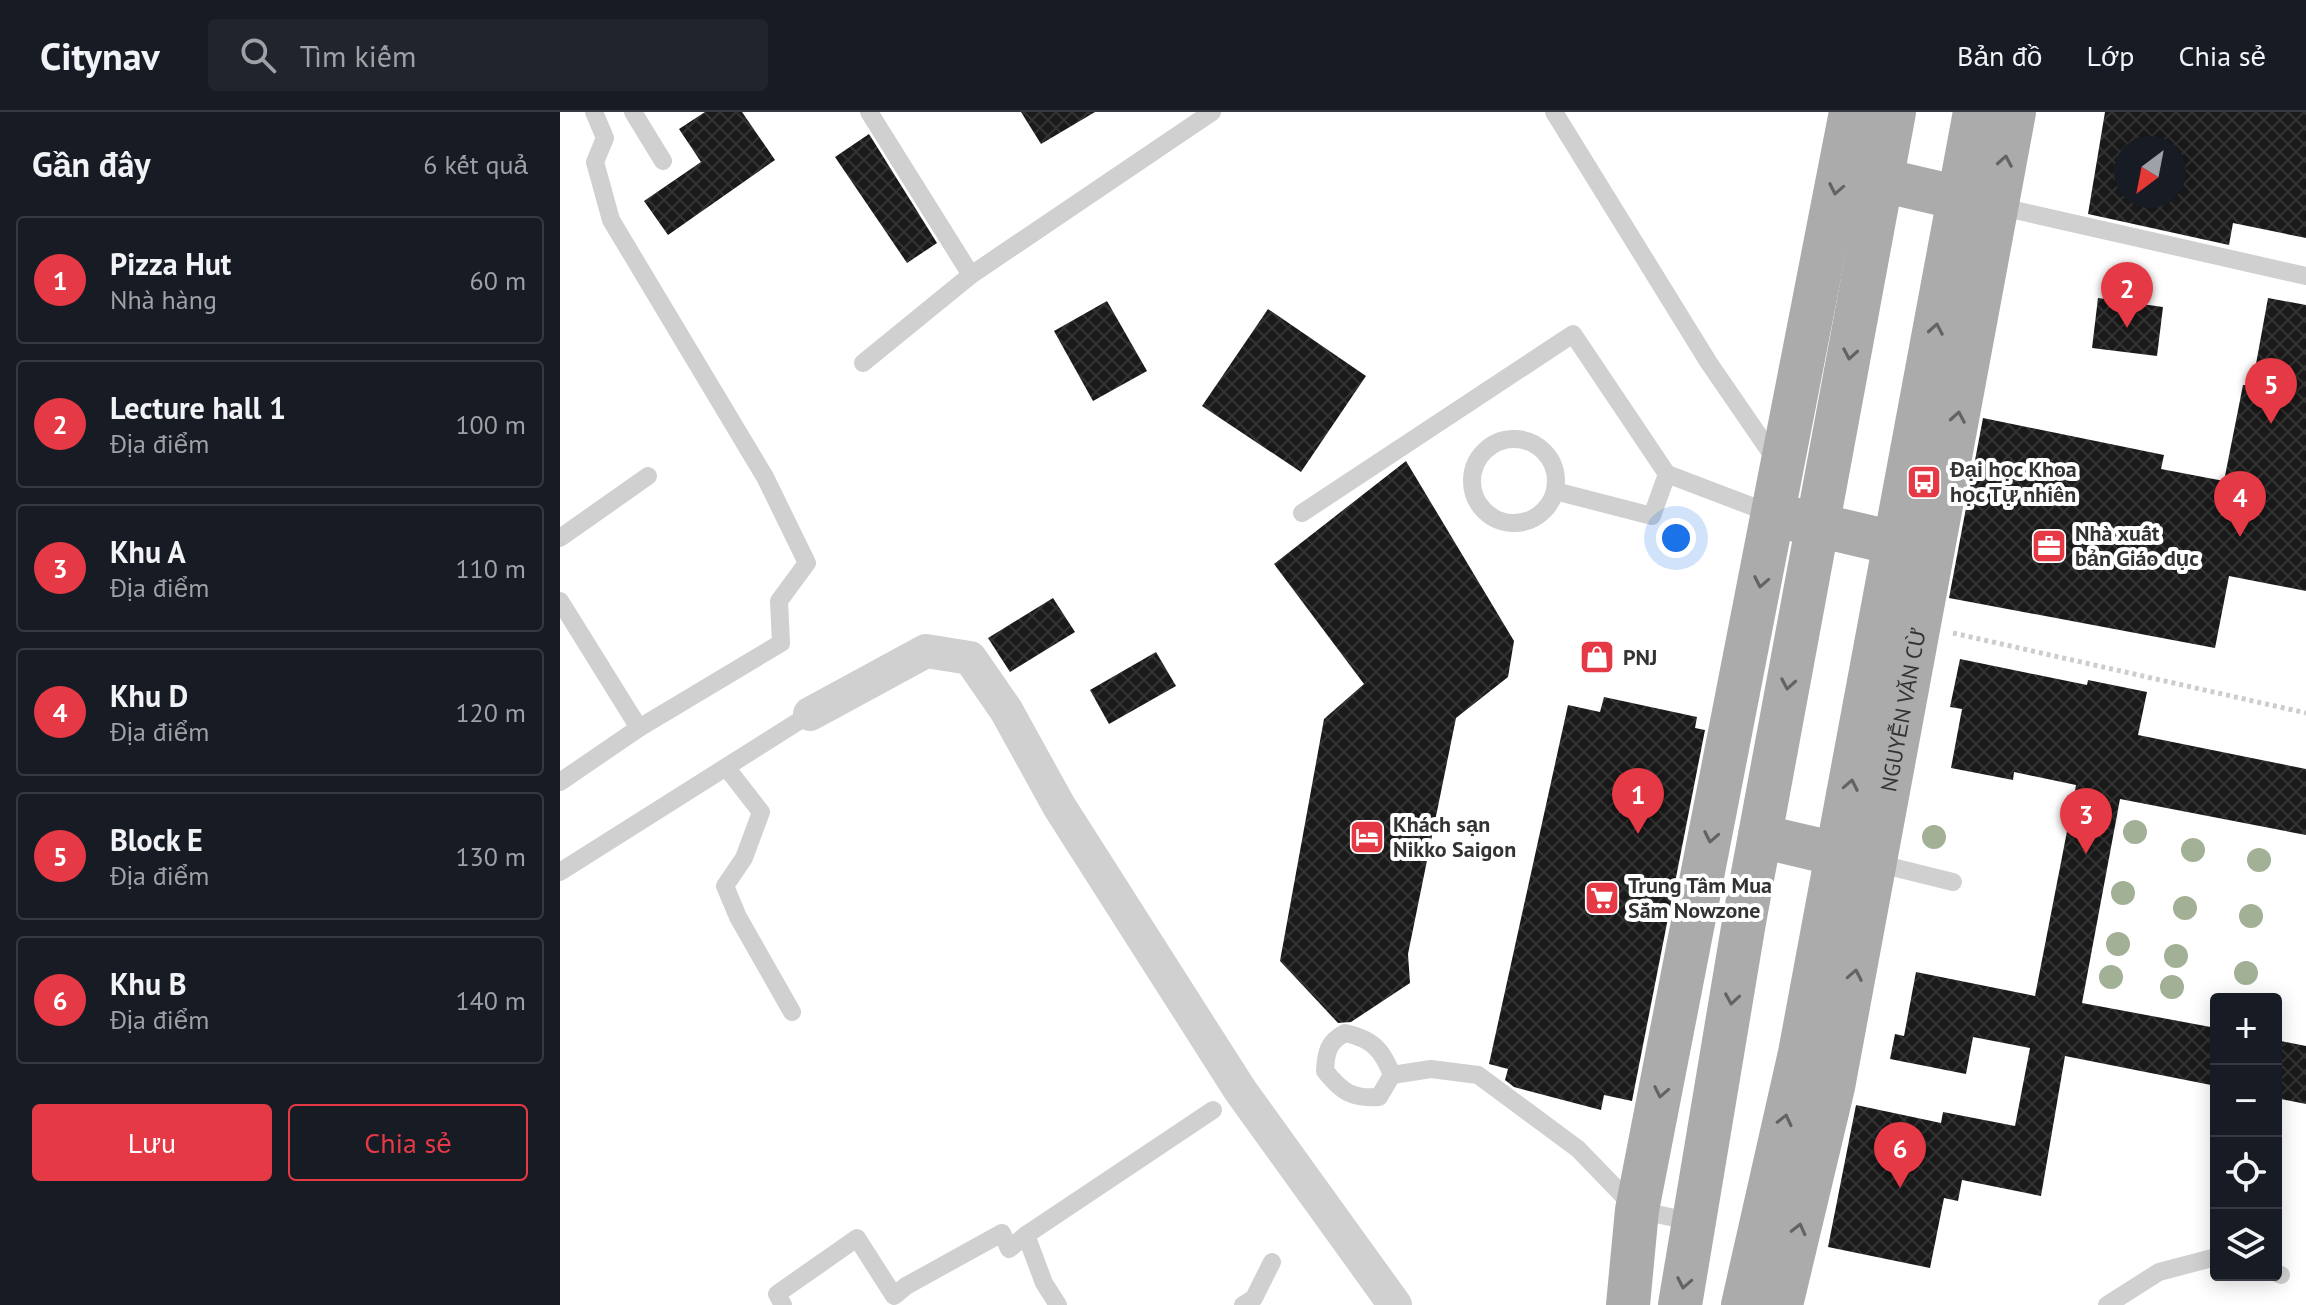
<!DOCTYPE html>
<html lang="vi">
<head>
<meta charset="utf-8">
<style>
	body { margin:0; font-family:"PT Sans",sans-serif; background:#20242c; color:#f1f3f6 }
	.controls { position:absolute; right:24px; bottom:24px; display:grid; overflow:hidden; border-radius:8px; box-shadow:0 4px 20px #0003 }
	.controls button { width:72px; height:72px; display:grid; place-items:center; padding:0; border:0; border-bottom:2px solid #363941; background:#171b24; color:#f1f3f6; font:40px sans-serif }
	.compass { position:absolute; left:1554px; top:24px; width:72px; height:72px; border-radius:50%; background:#171b24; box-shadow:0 4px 20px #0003; rotate:212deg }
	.you { position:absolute; left:1116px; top:426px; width:28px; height:28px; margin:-20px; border:6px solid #fff; border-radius:50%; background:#1a73e8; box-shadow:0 0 0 12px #1a73e833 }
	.badge { display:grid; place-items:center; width:52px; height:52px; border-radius:50%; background:#e63946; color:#fff; font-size:26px; font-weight:700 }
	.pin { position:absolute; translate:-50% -66px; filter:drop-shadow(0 2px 4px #0008) }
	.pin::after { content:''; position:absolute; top:42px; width:28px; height:24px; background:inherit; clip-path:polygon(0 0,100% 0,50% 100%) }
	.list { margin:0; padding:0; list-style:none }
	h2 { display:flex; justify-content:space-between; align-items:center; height:104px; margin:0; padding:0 32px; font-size:34px }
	h2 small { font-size:26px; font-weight:400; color:#9ea1a6 }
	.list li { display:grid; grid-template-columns:52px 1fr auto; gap:24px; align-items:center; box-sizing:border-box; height:128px; margin:0 16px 16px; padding:0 16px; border:2px solid #363941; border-radius:8px }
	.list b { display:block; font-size:30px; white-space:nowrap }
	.list p { margin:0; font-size:26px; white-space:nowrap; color:#9ea1a6 }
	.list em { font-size:26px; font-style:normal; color:#9ea1a6 }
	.actions { display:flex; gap:16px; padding:24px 32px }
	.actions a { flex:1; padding:18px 0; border:2px solid #e63946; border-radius:8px; text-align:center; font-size:28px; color:#e63946 }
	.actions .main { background:#e63946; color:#fff }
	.icon { flex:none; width:44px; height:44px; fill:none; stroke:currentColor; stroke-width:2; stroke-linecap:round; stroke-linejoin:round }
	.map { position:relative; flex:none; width:1746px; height:1193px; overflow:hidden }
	header { display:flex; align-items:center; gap:48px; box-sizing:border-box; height:112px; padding:0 40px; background:#171b24; border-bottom:2px solid #363941 }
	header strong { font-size:38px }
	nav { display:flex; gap:44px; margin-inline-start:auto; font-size:28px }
	.search { width:560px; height:72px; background:#20242c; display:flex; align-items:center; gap:20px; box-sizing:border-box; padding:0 28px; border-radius:8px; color:#9ea1a6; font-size:30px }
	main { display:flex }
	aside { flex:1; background:#171b24 }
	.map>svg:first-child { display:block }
	.building { fill:url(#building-cross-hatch); fill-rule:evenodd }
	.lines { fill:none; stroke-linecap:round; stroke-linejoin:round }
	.path { stroke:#cdcdcd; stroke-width:5; stroke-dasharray:4 4; stroke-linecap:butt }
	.lane { stroke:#d0d0d0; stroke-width:18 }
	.street { stroke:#d0d0d0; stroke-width:34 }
	.primary { stroke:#ababab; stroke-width:44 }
	.tree { fill:#a2b095 }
	.oneway { stroke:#636363 }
	.labels { text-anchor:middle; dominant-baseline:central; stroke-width:8; stroke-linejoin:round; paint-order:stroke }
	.poi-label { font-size:22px; font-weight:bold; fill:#333; stroke:#fff; text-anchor:start }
	.street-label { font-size:22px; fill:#333; stroke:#fff }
</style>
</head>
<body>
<header>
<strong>Citynav</strong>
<div class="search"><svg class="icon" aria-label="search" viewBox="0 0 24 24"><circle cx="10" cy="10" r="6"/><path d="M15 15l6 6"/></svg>Tìm kiếm</div>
<nav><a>Bản đồ</a><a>Lớp</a><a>Chia sẻ</a></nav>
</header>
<main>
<aside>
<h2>Gần đây<small>6 kết quả</small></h2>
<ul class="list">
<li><span class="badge">1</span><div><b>Pizza Hut</b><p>Nhà hàng</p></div><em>60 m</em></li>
<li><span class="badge">2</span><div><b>Lecture hall 1</b><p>Địa điểm</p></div><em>100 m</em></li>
<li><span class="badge">3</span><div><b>Khu A</b><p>Địa điểm</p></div><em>110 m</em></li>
<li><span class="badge">4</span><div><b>Khu D</b><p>Địa điểm</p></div><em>120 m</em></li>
<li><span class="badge">5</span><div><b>Block E</b><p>Địa điểm</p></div><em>130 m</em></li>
<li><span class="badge">6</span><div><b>Khu B</b><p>Địa điểm</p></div><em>140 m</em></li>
</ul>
<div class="actions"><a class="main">Lưu</a><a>Chia sẻ</a></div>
</aside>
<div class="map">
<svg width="1746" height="1193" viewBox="0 0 1746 1193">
	<defs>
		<pattern id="building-cross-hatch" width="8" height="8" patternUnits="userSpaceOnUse" patternTransform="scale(2)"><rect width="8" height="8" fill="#1a1a1a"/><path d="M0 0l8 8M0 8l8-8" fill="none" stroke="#333"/></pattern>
	</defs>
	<rect width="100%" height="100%" fill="#fff"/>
	<g class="building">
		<path d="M145,0h37l33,48 -107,75 -24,-34 57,-39 -22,-33z"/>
		<path d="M461,0h74l-54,32z"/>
		<path d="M1545,0h201v126l-73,-15 -4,22 -141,-31zM1566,36h48v48h-48z"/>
		<path d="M309,22l68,109 -30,20 -72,-106z"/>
		<path d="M1538,186l65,9 -6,49 -65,-8z"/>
		<path d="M1708,186l38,7v286l-77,-15 -14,72 -266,-50 34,-180 181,37 -3,14 63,12 19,-96 9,1z"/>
		<path d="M547,189l40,70 -54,30 -39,-70z"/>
		<path d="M708,197l98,67 -65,96 -99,-66z"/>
		<path d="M846,349l108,180 -6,36 -52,41 -48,236 2,29 -59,39 -13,1 -58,-62 44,-242 40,-35 -90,-120z"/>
		<path d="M493,486l22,34 -65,40 -22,-34z"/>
		<path d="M596,540l20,34 -67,38 -19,-34z"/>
		<path d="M1400,547l127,26 1,-5 59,12 -9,43 168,34v66l-186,-36 -38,204 134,25v58l-151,-30 -24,140 -79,-16 -4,21 -14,-3 -14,70 -102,-21 28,-142 85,18 2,-11 72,14 15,-78 -57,-11 -7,37 -76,-15 5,-25 9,2 12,-64 119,24 41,-211 -62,-13 -1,8 -62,-12 11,-59 -12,-2z"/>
		<path d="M1044,585l93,20 -2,11 10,2 -73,371 -28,-6 -3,15 -87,-23 -9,-7 3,-11 -19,-5 79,-359 32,7z"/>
		<path d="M1716,928l30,6v58l-30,-6z"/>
	</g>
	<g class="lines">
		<path class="path" d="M1393,521l353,80"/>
		<g class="lane">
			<path d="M73,0l30,49"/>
			<path d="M309,0l102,163"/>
			<path d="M994,0l155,251 68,99"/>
			<path d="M1437,94l309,70"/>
			<path d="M303,251l108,-88 241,-163"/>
			<circle cx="954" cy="369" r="42"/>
			<path d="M995,379l97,25 15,-42 105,40"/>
			<path d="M742,401l271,-179 94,140"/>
			<path d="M0,426l88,-62"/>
			<path d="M0,489l79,127"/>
			<path d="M166,655l35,45 -17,46 -19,28 13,31 54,95"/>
			<path d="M0,670l79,-54 142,-85 -2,-42 28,-38 -42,-86 -154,-257 -16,-58 10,-24 -11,-26"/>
			<path d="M1316,751l77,19"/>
			<path d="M0,760l250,-158"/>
			<path d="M832,963c-10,-26 -20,-36 -47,-42 -17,9 -19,19 -20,38 17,21 27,28 54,26l13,-22 39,-6 47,6 100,74 59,61 57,12"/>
			<path d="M1716,1161l5,2"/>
			<path d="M223,1193l-6,-11 80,-56 37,58 12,-10 96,-53 7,16 17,-14"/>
			<path d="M498,1193l-14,-22 -18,-48 187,-125"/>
			<path d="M683,1193l11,-7 18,-36"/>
			<path d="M1547,1193l52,-33 57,-15"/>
		</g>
		<path class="street" d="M250,602l116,-63 44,7 36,52 53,96 181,284 155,215"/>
		<g class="primary">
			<path d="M1322,68l107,25"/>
			<path d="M1228,406l136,32"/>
			<path d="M1200,724l106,25"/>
			<path d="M1068,1193l9,-95 214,-1098"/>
			<path d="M1120,1193l64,-383 150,-810"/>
			<path d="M1183,1193l57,-252 175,-941"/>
			<path id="s1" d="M1221,1193l52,-218 181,-975"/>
		</g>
	</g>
	<g class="tree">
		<circle cx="1575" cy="720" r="12"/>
		<circle cx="1374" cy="725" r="12"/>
		<circle cx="1633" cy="738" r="12"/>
		<circle cx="1699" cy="748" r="12"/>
		<circle cx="1563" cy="781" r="12"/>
		<circle cx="1625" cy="796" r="12"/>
		<circle cx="1691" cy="804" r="12"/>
		<circle cx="1558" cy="832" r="12"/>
		<circle cx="1616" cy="844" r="12"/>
		<circle cx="1686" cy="861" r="12"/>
		<circle cx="1551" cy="865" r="12"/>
		<circle cx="1612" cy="875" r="12"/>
	</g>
	<defs><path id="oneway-chevron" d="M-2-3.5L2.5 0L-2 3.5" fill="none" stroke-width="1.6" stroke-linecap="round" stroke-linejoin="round" transform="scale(2)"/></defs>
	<g class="oneway">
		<use href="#oneway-chevron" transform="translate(1445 49) rotate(-80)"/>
		<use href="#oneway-chevron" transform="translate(1276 77) rotate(101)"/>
		<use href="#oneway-chevron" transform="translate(1376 217) rotate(-80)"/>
		<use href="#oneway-chevron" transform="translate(1290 242) rotate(100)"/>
		<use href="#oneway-chevron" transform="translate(1398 305) rotate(-80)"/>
		<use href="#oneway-chevron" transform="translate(1201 470) rotate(101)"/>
		<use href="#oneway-chevron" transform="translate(1228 572) rotate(100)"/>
		<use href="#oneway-chevron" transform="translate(1291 673) rotate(-79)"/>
		<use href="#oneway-chevron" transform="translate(1151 725) rotate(101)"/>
		<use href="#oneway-chevron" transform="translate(1295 863) rotate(-79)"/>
		<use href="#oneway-chevron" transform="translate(1172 887) rotate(99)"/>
		<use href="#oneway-chevron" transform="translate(1101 980) rotate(101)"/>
		<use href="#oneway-chevron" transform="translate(1225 1008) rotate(-77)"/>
		<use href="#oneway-chevron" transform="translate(1239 1117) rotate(-76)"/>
		<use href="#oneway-chevron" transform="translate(1124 1171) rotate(101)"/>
	</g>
	<defs>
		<g id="bus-square" transform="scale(1.8)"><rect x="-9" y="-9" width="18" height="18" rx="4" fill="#e63946" stroke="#fff"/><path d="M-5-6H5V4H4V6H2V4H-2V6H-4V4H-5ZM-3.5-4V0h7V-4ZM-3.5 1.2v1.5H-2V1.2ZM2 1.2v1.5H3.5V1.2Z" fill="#fff"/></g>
		<g id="office-square" transform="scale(1.8)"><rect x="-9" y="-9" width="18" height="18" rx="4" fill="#e63946" stroke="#fff"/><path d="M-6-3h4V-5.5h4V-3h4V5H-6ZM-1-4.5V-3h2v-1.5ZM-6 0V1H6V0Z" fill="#fff"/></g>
		<g id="shop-square" transform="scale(1.8)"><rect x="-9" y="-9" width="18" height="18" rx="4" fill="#e63946" stroke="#fff"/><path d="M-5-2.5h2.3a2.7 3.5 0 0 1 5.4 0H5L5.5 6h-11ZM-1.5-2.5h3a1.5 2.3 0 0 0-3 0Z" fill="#fff"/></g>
		<g id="hotel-square" transform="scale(1.8)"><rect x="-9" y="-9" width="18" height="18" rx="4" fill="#e63946" stroke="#fff"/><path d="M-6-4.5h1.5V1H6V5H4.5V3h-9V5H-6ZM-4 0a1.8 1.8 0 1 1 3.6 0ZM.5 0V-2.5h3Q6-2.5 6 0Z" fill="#fff"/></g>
		<g id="supermarket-square" transform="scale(1.8)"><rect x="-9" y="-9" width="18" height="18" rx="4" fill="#e63946" stroke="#fff"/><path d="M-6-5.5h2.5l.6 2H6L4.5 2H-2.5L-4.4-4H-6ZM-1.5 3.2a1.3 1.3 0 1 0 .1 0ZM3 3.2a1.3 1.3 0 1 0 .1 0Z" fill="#fff"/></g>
	</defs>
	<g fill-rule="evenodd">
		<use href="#bus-square" x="1364" y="370"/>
		<use href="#office-square" x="1489" y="434"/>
		<use href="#shop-square" x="1037" y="545"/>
		<use href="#hotel-square" x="807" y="725"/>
		<use href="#supermarket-square" x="1042" y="786"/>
	</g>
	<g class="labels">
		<g class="poi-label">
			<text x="1390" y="357">Đại học Khoa<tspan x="1390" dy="25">học Tự nhiên</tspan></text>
			<text x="1515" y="421">Nhà xuất<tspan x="1515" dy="25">bản Giáo dục</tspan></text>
			<text x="1063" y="545">PNJ</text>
			<text x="833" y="712">Khách sạn<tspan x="833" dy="25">Nikko Saigon</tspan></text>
			<text x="1068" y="773">Trung Tâm Mua<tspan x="1068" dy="25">Sắm Nowzone</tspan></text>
		</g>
		<g class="street-label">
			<text stroke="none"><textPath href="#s1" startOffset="608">NGUYỄN VĂN CỪ</textPath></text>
		</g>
	</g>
</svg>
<div class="controls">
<button>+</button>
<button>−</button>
<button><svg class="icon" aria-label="locate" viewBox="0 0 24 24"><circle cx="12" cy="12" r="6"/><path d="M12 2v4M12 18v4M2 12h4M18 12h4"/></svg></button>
<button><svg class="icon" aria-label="layers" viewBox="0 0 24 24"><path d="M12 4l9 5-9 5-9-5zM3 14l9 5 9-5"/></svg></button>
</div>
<svg class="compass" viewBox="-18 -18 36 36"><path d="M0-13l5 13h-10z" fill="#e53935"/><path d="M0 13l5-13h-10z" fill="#9ea1a6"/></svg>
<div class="you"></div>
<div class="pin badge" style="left:1078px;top:722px">1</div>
<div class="pin badge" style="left:1567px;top:216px">2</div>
<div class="pin badge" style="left:1526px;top:742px">3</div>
<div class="pin badge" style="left:1680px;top:425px">4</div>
<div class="pin badge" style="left:1711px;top:312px">5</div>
<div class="pin badge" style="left:1340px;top:1076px">6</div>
</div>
</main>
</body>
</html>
